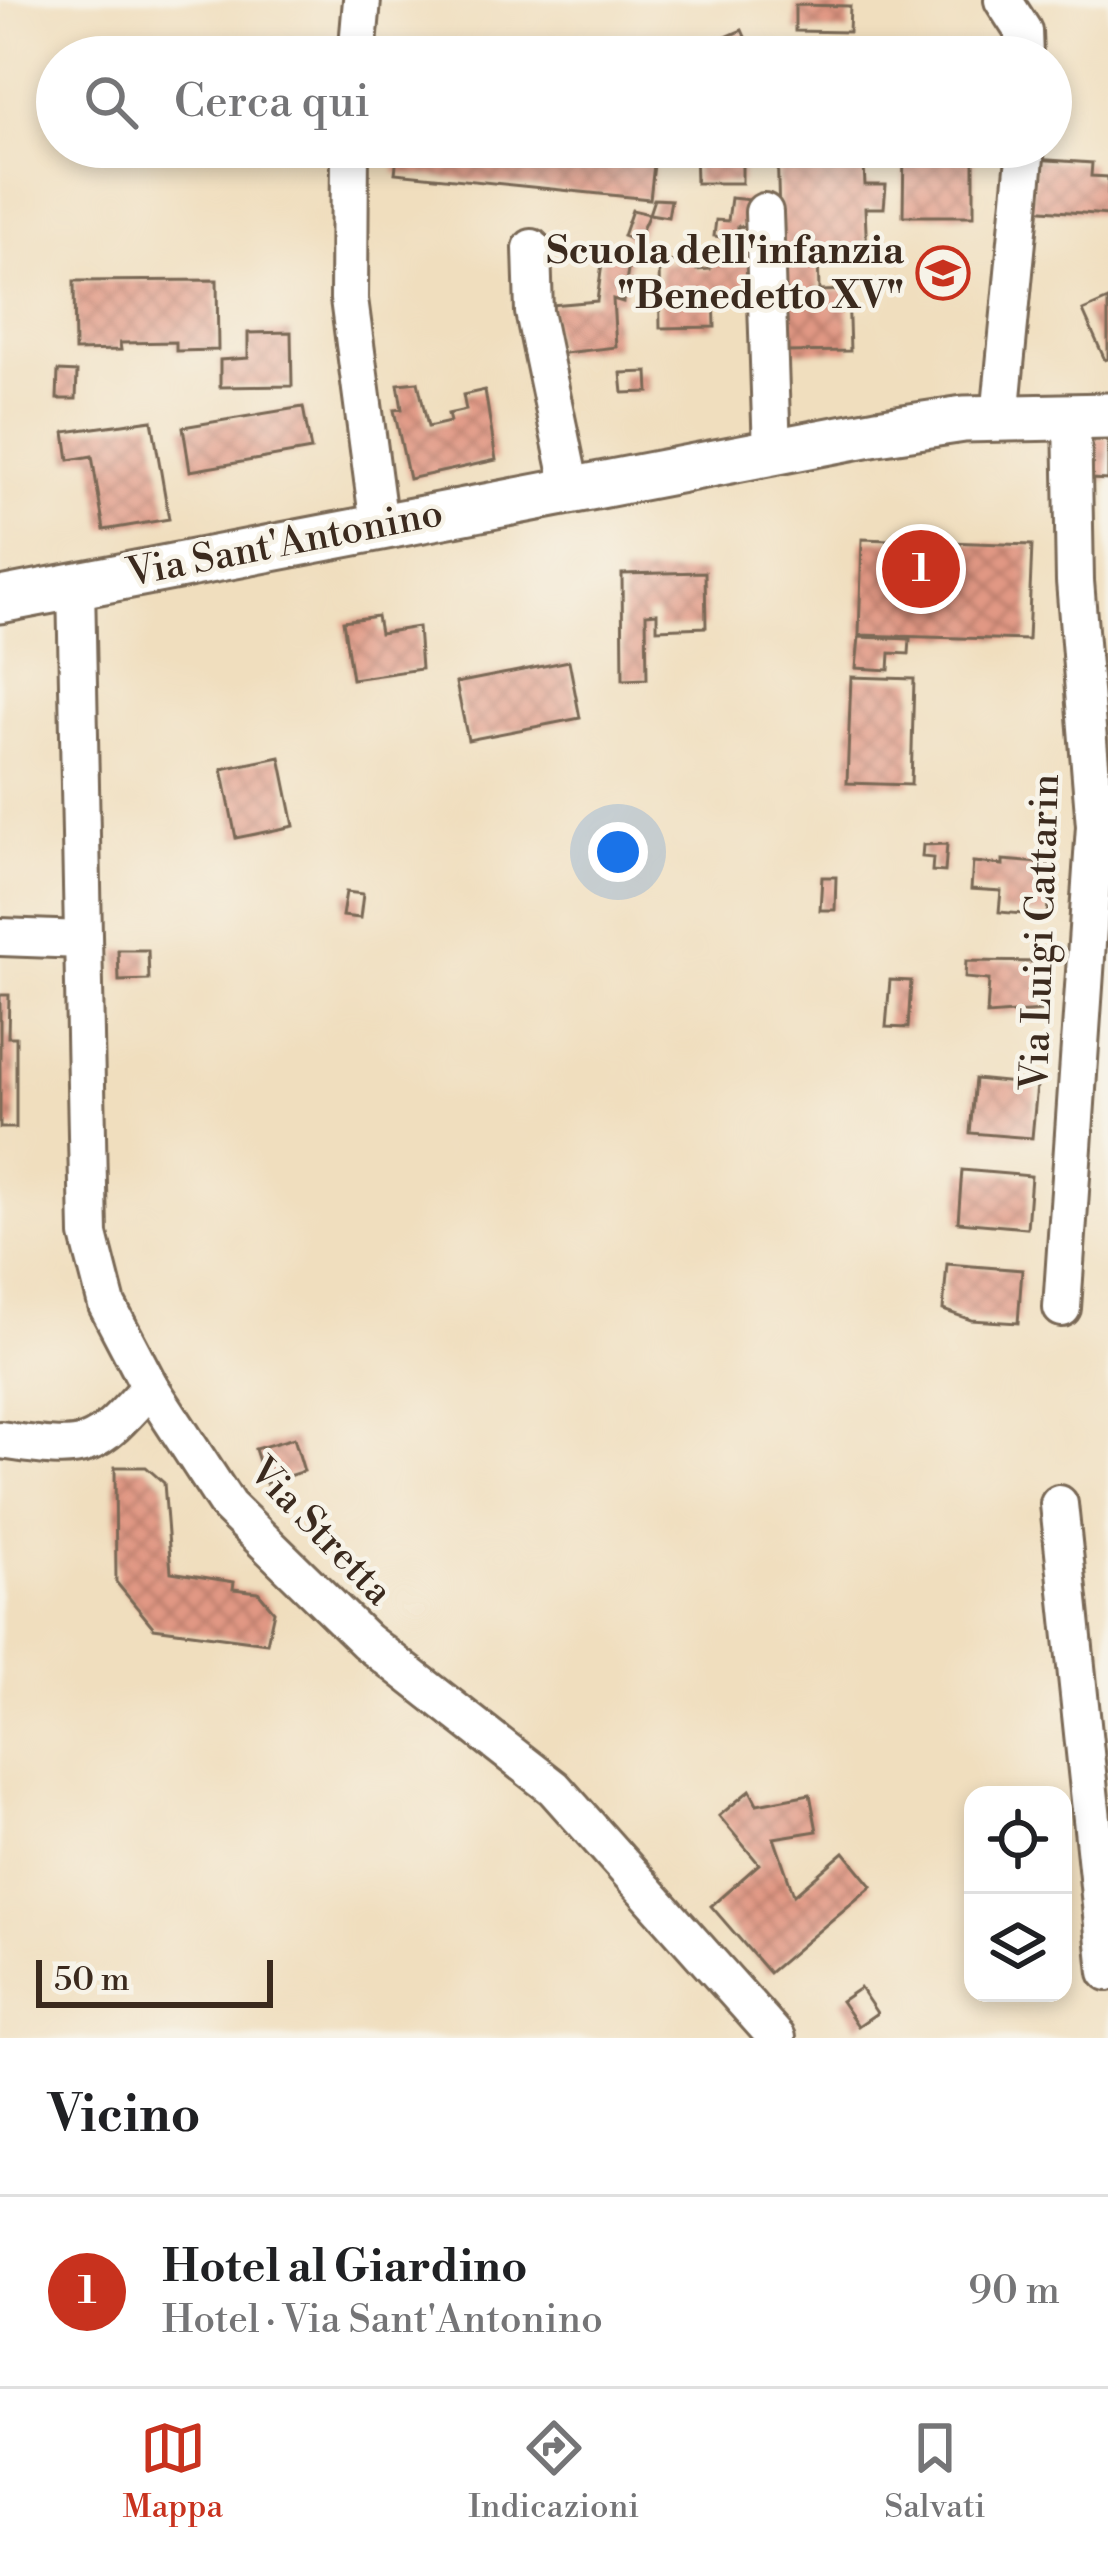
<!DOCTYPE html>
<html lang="it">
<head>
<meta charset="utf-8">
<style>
	body { margin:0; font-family:"Libre Bodoni",serif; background:#f6f6f6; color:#202124 }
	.controls { position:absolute; right:36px; bottom:36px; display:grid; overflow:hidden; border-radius:24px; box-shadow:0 6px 18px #0003 }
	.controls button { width:108px; height:108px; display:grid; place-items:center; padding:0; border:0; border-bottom:3px solid #e0e0e0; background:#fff; color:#202124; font:60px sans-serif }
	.scale { position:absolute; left:36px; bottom:30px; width:237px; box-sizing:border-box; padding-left:12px; border:6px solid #3b2a1e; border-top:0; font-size:33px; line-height:42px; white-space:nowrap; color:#3b2a1e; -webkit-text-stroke:9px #f7f3e8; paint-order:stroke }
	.you { position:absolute; left:618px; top:852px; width:42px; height:42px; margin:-30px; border:9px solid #fff; border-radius:50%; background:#1a73e8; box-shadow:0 0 0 18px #1a73e833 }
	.badge { display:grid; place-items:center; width:78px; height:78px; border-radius:50%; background:#c8321e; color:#fff; font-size:39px; font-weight:700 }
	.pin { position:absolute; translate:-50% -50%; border:6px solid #fff; box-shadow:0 3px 12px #0006 }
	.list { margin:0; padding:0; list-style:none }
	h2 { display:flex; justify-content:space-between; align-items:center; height:156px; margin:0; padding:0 48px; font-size:51px }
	h2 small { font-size:39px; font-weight:400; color:#757577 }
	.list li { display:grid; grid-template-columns:78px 1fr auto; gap:36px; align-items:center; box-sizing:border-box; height:192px; padding:0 48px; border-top:3px solid #e0e0e0 }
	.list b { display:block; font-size:45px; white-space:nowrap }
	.list p { margin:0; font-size:39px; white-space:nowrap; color:#757577 }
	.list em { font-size:39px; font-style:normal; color:#757577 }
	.icon { flex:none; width:66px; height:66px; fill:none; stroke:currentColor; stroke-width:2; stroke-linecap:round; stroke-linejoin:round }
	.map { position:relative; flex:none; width:1108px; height:2038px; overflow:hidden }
	.search { position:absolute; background:#fff; box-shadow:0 6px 18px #0003; left:36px; right:36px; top:36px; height:132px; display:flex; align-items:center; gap:30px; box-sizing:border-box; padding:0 42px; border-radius:66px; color:#757577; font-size:45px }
	.sheet { height:348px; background:#fff }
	nav { display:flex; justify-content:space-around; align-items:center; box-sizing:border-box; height:168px; border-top:3px solid #e0e0e0; background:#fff; font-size:33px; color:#757577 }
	nav a { display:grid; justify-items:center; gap:6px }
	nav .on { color:#c8321e }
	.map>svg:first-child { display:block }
	.building { fill:url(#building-cross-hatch) }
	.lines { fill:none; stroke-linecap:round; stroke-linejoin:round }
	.minor-casing { stroke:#7a6956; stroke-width:42 }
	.major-casing { stroke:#7a6956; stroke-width:51 }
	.minor { stroke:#fff; stroke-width:36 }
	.major { stroke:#fff; stroke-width:45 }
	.labels { text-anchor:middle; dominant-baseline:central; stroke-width:9; stroke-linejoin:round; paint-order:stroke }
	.poi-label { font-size:39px; font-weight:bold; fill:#3b2a1e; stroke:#f7f3e8; text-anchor:end }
	.street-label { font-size:39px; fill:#3b2a1e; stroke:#f7f3e8 }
</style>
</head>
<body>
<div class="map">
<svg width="1108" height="2038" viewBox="0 0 1108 2038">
	<defs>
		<pattern id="building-cross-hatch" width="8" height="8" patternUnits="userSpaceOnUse" patternTransform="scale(3)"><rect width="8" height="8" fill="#e19884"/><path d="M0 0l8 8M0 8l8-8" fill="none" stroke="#b87c6b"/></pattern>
	</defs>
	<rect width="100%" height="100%" fill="#f7f3e8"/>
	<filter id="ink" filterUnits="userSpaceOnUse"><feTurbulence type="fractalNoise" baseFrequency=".00833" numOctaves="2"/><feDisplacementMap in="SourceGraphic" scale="24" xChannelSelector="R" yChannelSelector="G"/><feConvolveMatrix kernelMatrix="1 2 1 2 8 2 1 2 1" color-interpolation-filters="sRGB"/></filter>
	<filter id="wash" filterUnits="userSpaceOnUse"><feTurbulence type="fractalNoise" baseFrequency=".004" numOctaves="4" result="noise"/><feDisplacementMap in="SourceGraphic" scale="48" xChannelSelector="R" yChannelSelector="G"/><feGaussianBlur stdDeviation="2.7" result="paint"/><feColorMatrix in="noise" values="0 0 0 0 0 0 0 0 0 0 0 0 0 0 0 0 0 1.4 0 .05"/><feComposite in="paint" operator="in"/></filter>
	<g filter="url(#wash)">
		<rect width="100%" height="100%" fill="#f0debe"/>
		<g id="blocks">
			<g class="building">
				<path d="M795,5l55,1 -1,26 -54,-1z"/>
				<path d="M742,30l12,27h-74z"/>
				<path d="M398,147l180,1 78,-1 -6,52 -255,-26z"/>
				<path d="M695,147h47v36h-46z"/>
				<path d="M777,147h86l2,38h21l-2,23h-19l2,47 -49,1 1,35 29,-1 2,61 -67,1z"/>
				<path d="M904,147h70v69h-71z"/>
				<path d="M1034,159l58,4 -1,13 17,1v38l-78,-6z"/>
				<path d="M731,198l20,2 -2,27 -11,-1 -1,13 -23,-3 2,-16 12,1z"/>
				<path d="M654,199l17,1 -3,17 -19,-3 -12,27 -14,-5 9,-26 17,4z"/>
				<path d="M604,248l27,3 -8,51 -10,-3 3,48 -60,7 -6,-49 47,-4z"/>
				<path d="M754,252l1,42h-41l1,33 -55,1 -1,-66 38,-1v9l13,-1v-16z"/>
				<path d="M217,280l1,70 -42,1v-9l-56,1 1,7 -46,1 -1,-70z"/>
				<path d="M1108,300v59l-3,1 -22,-49z"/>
				<path d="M291,332l1,54 -72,1v-27l28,-2v-25z"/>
				<path d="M58,371l19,1 -1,27h-19z"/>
				<path d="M648,372l1,20 -26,1 -2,-20z"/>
				<path d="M418,382l10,45 22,-5 -2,-8 18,-4 -3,-15 22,-5 11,70 -87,19 -15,-69 8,-1 -4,-25z"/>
				<path d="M303,407l8,43 -121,21 -7,-44z"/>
				<path d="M152,420l17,99 -65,11 -12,-74 -23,4 -4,-28z"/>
				<path d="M1091,437h17v43l-18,-1z"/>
				<path d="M862,539l170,6 -4,95 -169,-5z"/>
				<path d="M705,572l1,55 -49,2v-16l-11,1 1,65 -24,1 -1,-106z"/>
				<path d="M377,616l3,17 38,-6 3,42 -69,10 -9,-58z"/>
				<path d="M859,637l51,2 -1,15 -19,-1 -1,17 -33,-2z"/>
				<path d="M569,661l11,57 -112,22 -12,-57z"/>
				<path d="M851,677l63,2 -3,106 -64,-2z"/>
				<path d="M280,757l14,69 -58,12 -14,-69z"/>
				<path d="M947,844l-2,28 -13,-1 1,-13 -11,-1 1,-12z"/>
				<path d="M1003,860l48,4 -4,52 -48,-4 2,-21 -30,-2 2,-27 30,3z"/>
				<path d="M822,877h14l-1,33h-15z"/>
				<path d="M346,892l17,2 -3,24 -18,-2z"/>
				<path d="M118,950h30l1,30 -30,1z"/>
				<path d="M966,961l78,1 -2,49 -55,4 2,-35 -24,-2z"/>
				<path d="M890,980l21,1 -3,47 -22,-1z"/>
				<path d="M0,995h9l-1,42h8v91h-16z"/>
				<path d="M975,1079l62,6 -5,53 -62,-5z"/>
				<path d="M962,1170l69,6 -4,52 -69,-6z"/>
				<path d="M947,1264l75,6 -4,53 -47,-3 -28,-10z"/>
				<path d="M294,1438l10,33 -38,12 -11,-34z"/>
				<path d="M115,1467h31l18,16 7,89 63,10 -1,7 25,3 16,19 -7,32 -113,-15 -38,-46z"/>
				<path d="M750,1790l7,14 53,-10 7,37 -43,7 20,57 50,-43 28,34 -103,87 -58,-67 48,-42 -40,-48z"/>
				<path d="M860,1988l17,25 -19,13 -17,-25z"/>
			</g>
		</g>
	</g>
	<g filter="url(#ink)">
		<use href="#blocks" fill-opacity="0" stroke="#7a6956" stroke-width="3"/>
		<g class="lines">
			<g class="minor-casing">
				<g id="minor">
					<path d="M1003,0l20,31 1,26"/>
					<path d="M357,57l5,-57"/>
					<path d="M350,147l-1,152 30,226"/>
					<path d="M764,212l8,240"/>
					<path d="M532,248l2,64 37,177"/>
					<path d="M1000,418l26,-271"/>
					<path d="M76,585l13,650 18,70 43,82 78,119 138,135 188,147 223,250"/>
					<path d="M0,937l83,3"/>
					<path d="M1062,1308l33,-482 -20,-245 -3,-166"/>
					<path d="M0,1440c89,13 91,13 150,-53"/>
					<path d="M1059,1504l49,468"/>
				</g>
			</g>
			<g class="major-casing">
				<path id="major" d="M0,600l877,-168 87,-13 144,-3"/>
			</g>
			<use href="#minor" class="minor"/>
			<use href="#major" class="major"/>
		</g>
	</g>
	<defs>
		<g id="school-ring" transform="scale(2.7)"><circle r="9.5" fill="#f7f3e8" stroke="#c8321e" stroke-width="1.5"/><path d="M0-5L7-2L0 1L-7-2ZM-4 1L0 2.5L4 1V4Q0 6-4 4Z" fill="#c8321e"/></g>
	</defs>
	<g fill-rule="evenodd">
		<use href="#school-ring" x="943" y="273"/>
	</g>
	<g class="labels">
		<g class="poi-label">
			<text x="904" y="251">Scuola dell'infanzia<tspan x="904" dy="45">"Benedetto XV"</tspan></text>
		</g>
		<g class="street-label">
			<text transform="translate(285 544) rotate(-11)">Via Sant'Antonino</text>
			<text transform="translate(1041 932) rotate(-88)">Via Luigi Cattarin</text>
			<text transform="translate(320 1532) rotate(46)">Via Stretta</text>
		</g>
	</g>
</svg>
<div class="controls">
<button><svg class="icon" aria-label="locate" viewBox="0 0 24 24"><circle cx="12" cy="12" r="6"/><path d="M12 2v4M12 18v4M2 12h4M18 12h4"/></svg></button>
<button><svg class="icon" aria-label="layers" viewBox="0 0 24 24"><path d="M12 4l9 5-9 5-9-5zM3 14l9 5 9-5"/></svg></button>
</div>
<div class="scale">50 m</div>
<div class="you"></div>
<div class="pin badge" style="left:921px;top:569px">1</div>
<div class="search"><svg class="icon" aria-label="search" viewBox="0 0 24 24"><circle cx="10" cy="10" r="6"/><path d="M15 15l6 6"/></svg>Cerca qui</div>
</div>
<section class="sheet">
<h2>Vicino<small></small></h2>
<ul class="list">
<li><span class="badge">1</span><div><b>Hotel al Giardino</b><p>Hotel · Via Sant'Antonino</p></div><em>90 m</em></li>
</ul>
</section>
<nav>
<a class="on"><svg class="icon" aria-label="map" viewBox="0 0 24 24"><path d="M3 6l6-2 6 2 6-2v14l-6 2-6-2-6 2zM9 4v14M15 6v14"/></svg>Mappa</a>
<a><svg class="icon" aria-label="directions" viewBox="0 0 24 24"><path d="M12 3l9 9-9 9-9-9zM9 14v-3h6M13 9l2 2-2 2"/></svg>Indicazioni</a>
<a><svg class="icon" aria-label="saved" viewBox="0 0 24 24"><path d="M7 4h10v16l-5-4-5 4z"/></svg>Salvati</a>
</nav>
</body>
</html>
